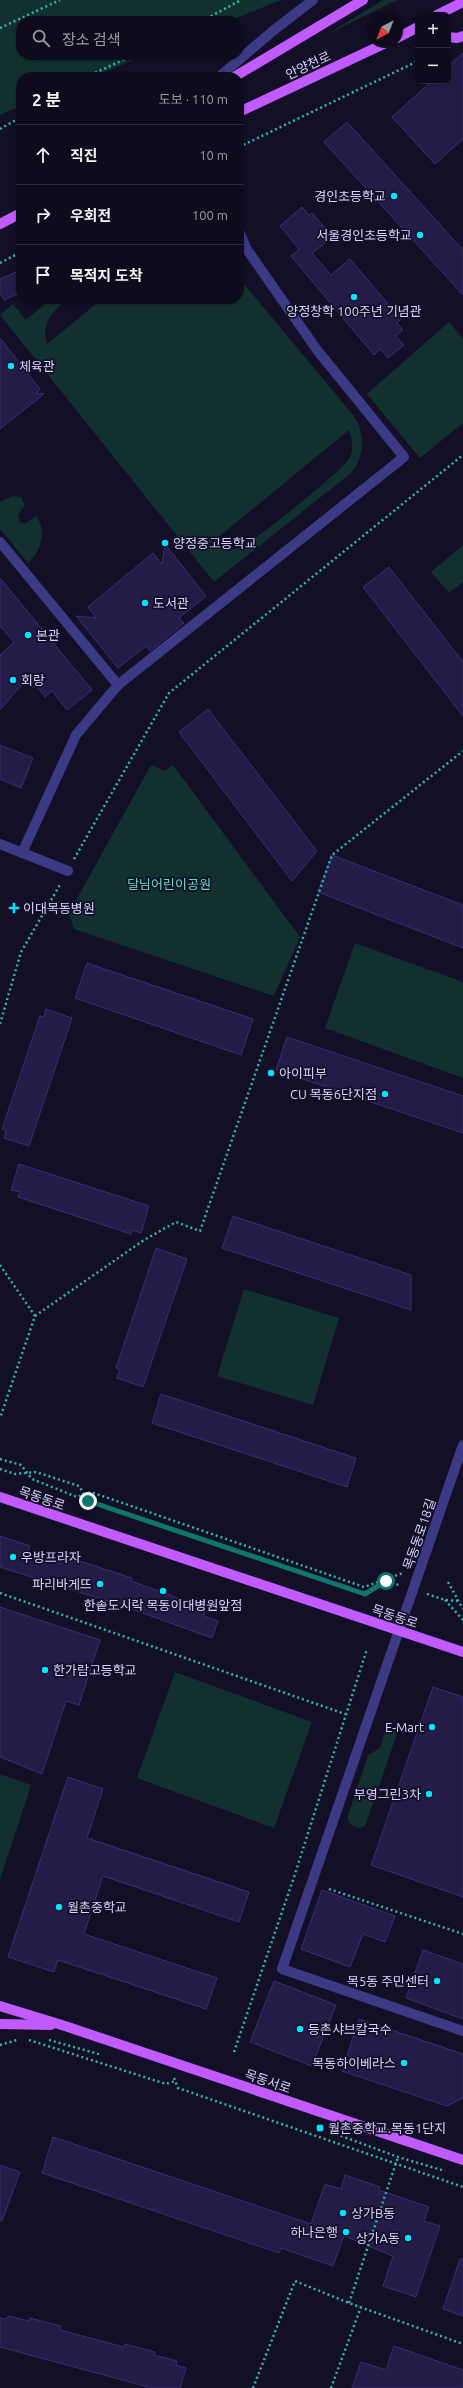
<!DOCTYPE html>
<html lang="ko">
<head>
<meta charset="utf-8">
<style>
	body { margin:0; font-family:Ubuntu,"Noto Sans KR",sans-serif; background:#171425; color:#f1f3f6 }
	.controls { position:absolute; right:12px; top:12px; display:grid; overflow:hidden; border-radius:8px; box-shadow:0 1px 3px #0004 }
	.controls button { width:36px; height:36px; display:grid; place-items:center; padding:0; border:0; border-bottom:1px solid #2e2b3b; background:#0e0b1c; color:#f1f3f6; font:20px sans-serif }
	.compass { position:absolute; left:367px; top:12px; width:36px; height:36px; border-radius:50%; background:#0e0b1c; box-shadow:0 1px 3px #0004; rotate:222deg }
	.stop { position:absolute; width:12px; height:12px; margin:-9px; border:3px solid #0f766e; border-radius:50%; background:#fff }
	.stop.end { background:#0f766e; border-color:#fff; box-shadow:0 1px 4px #0008 }
	.list { margin:0; padding:0; list-style:none }
	h2 { display:flex; justify-content:space-between; align-items:center; height:52px; margin:0; padding:0 16px; font-size:17px }
	h2 small { font-size:13px; font-weight:400; color:#9b9ba3 }
	.list li { display:grid; grid-template-columns:26px 1fr auto; gap:12px; align-items:center; box-sizing:border-box; height:60px; padding:0 16px; border-top:1px solid #2e2b3b }
	.list b { display:block; font-size:15px; white-space:nowrap }
	.list em { font-size:13px; font-style:normal; color:#9b9ba3 }
	.icon { flex:none; width:22px; height:22px; fill:none; stroke:currentColor; stroke-width:2; stroke-linecap:round; stroke-linejoin:round }
	.map { position:relative; flex:none; width:463px; height:2388px; overflow:hidden }
	.search { position:absolute; background:#0e0b1c; box-shadow:0 1px 3px #0004; left:16px; top:16px; width:228px; height:44px; display:flex; align-items:center; gap:10px; box-sizing:border-box; padding:0 14px; border-radius:16px; color:#9b9ba3; font-size:15px }
	.panel { position:absolute; background:#0e0b1c; box-shadow:0 1px 3px #0004; left:16px; top:72px; width:228px; height:232px; border-radius:16px }
	.map>svg:first-child { display:block }
	.green { fill:#12302f; fill-rule:evenodd }
	.building { fill:#241b47; stroke:#3b2d73 }
	.lines { fill:none; stroke-linecap:round; stroke-linejoin:round }
	.path { stroke:#2fb8b0; stroke-width:2.5; stroke-dasharray:2 3; stroke-linecap:butt }
	.minor { stroke:#3d3a85; stroke-width:10 }
	.major { stroke:#c25bff; stroke-width:10 }
	.route { stroke:#0f766e; stroke-width:5 }
	.poi-dot { fill:#00e5ff; stroke:#130f26; stroke-width:1.5 }
	.labels { text-anchor:middle; dominant-baseline:central; stroke-width:3.5; stroke-linejoin:round; paint-order:stroke }
	.street-label { font-size:13px; fill:#d9d4ff; stroke:#130f26 }
	.poi-label { font-size:13px; fill:#d9d4ff; stroke:#130f26; text-anchor:start }
	.park-label { font-size:13px; fill:#5fe0c0; stroke:#130f26 }
</style>
</head>
<body>
<div class="map">
<svg width="463" height="2388" viewBox="0 0 463 2388">
	<rect width="100%" height="100%" fill="#130f26"/>
	<g class="green">
		<path d="M0,0h281l-52,21h-208v34h125l-54,22h-71v29l-21,9z"/>
		<path d="M383,0h14l-71,35z"/>
		<path d="M239,278l114,137c13,18 12,41 -2,58l-137,109 -214,-267 13,-11 13,16 25,-21h17c-15,12 -28,25 -21,45l55,-45h137zM349,430c3,8 5,18 1,27 -4,11 -93,82 -108,90l-14,3 -18,-6z"/>
		<path d="M449,322l14,17v84l-43,35 -53,-64z"/>
		<path d="M13,496l8,1 4,8 -7,10 2,7 4,2 12,-8c12,15 4,36 -8,47l-28,-34v-27z"/>
		<path d="M463,545v37l-14,11 -18,-21z"/>
		<path d="M151,765l14,6 8,-6 127,172 -26,59 -200,-67 -5,-16z"/>
		<path d="M355,943l108,39v96l-138,-50z"/>
		<path d="M244,1289l95,29 -26,87 -96,-29z"/>
		<path d="M175,1672l137,50 -38,106 -137,-50z"/>
		<path d="M390,1726l6,2 2,3 -33,95 -6,2 -7,-2 -4,-6v-4l20,-61 12,-7 6,-20z"/>
		<path d="M0,1774l31,11 -31,94z"/>
	</g>
	<g class="building">
		<path d="M463,53v86l-28,25 -43,-47 40,-36h16v-15z"/>
		<path d="M347,122l116,128v45l-139,-153z"/>
		<path d="M302,207l7,8 3,-2 14,16 -4,3 7,8 -17,13 19,22 19,-16 51,60 -4,4 6,7 -7,6 8,9 -16,13 -7,-9 -7,6 -83,-99 8,-7 -19,-23z"/>
		<path d="M21,270v22l-17,8 -4,-8v-13z"/>
		<path d="M0,338l40,51 -4,4 8,1 -44,35z"/>
		<path d="M165,544l41,52 -27,22 5,5 -34,28 -4,-5 -28,22 -42,-52 20,2 -8,-11 65,-54 9,11z"/>
		<path d="M389,567l74,95v54l-100,-129z"/>
		<path d="M0,578l92,112 -25,20 -15,-19 -7,6 -16,-21 -29,34v-55l14,-13 -14,-16z"/>
		<path d="M208,709l109,142 -25,30 -113,-149z"/>
		<path d="M0,745l33,13 -12,30 -21,-9z"/>
		<path d="M332,855l131,50v43l-145,-56z"/>
		<path d="M87,963l166,56 -12,36 -166,-57z"/>
		<path d="M46,1009l26,9 -43,128 -25,-8 2,-7 -4,-2 38,-113 4,1z"/>
		<path d="M287,1037l176,59v37l-187,-63z"/>
		<path d="M19,1164l130,42 -8,27 -9,-3 -1,4 -113,-37 2,-5 -9,-2z"/>
		<path d="M233,1216l178,59v35l-189,-62z"/>
		<path d="M156,1248l31,11 -44,128 -26,-9 3,-8 -4,-2z"/>
		<path d="M161,1394l195,64 -9,29 -195,-64z"/>
		<path d="M0,1536l30,10 -3,7 32,11 3,-9 70,23 -1,3 74,27 -1,8 14,5 -6,17 -89,-32 -123,-39z"/>
		<path d="M0,1607l100,33 -21,65 -13,-4 -24,73 -42,-17z"/>
		<path d="M433,1687l30,10v200l-92,-32z"/>
		<path d="M68,1777l35,12 -16,49 162,54 -10,30 -136,-46 -19,58 133,44 -11,31 -148,-49 -4,12 -46,-15z"/>
		<path d="M322,1890l73,26 -10,26 -22,-8 -13,33 -49,-18z"/>
		<path d="M423,1950l40,14v55l-57,-21z"/>
		<path d="M274,1981l62,24 -24,61 -62,-24z"/>
		<path d="M359,2019l104,35v44l-16,8 -105,-35z"/>
		<path d="M53,2137l258,87 14,-40 16,5 4,-14 35,12 -1,3 50,17 -5,14 16,5 -24,71 -33,-11 10,-30 -49,-20 -11,30 -52,-18 -2,5 -237,-80z"/>
		<path d="M0,2165l20,7 -18,49h-2z"/>
		<path d="M460,2259h3v57l-20,-7z"/>
		<path d="M8,2316l21,5 1,-3 31,8 -1,4 64,17 1,-3 30,8 -1,3 23,6 -1,4 10,3 -6,20h-28l-152,-41v-29l7,1z"/>
		<path d="M394,2346l69,24v18h-111l9,-26 25,8z"/>
	</g>
	<g class="lines">
		<g class="path">
			<path d="M202,21l39,-21"/>
			<path d="M0,28l60,-28"/>
			<path d="M86,77l48,-22"/>
			<path d="M0,129l21,-12"/>
			<path d="M239,147l179,-86"/>
			<path d="M0,263l21,-11"/>
			<path d="M74,859l95,-166 294,-238"/>
			<path d="M0,1024l21,-72 40,-69"/>
			<path d="M0,1265l35,51 -35,102"/>
			<path d="M35,1316l109,-76 32,-18 24,9 132,-376 131,-104"/>
			<path d="M0,1459l21,6 11,14 45,18 14,-5 273,95 39,-14"/>
			<path d="M0,1469l15,5 21,-2 43,14 9,15 277,93 18,-11"/>
			<path d="M387,1581l14,5"/>
			<path d="M448,1582l15,27"/>
			<path d="M0,1593l345,121"/>
			<path d="M427,1594l18,6 13,1"/>
			<path d="M445,1600l18,20"/>
			<path d="M329,1889l134,45"/>
			<path d="M29,2040l137,44 9,-3"/>
			<path d="M49,2040l53,15"/>
			<path d="M0,2045l17,-5"/>
			<path d="M234,2052l60,-175 73,-228"/>
			<path d="M174,2078l4,10 285,99"/>
			<path d="M336,2134l62,23 47,14"/>
			<path d="M349,2303l49,-146"/>
			<path d="M253,2388l42,-107 54,22 114,41"/>
			<path d="M331,2388l30,-81"/>
		</g>
		<g class="minor">
			<path d="M219,77l55,-47 39,-30"/>
			<path d="M0,542l118,143"/>
			<path d="M0,844l68,27"/>
			<path d="M22,853l54,-118 42,-50 286,-228 -87,-107 -71,-102 -7,-17"/>
			<path d="M463,1445l-181,524 181,62"/>
		</g>
		<g class="major">
			<path d="M437,15l26,-13"/>
			<path d="M448,37l9,1 6,-2"/>
			<path d="M397,38l21,-11"/>
			<path d="M234,77l129,-77"/>
			<path d="M239,112l149,-70"/>
			<path d="M0,224l21,-11"/>
			<path d="M0,1497l463,155"/>
			<path d="M0,2006l65,20 398,134"/>
			<path d="M0,2024l51,1"/>
		</g>
	</g>
	<g class="lines">
		<path class="route" d="M88,1501l277,93 21,-13"/>
	</g>
	<g class="poi-dot">
		<circle cx="394" cy="196" r="4"/>
		<circle cx="420" cy="235" r="4"/>
		<circle cx="354" cy="297" r="4"/>
		<circle cx="11" cy="366" r="4"/>
		<circle cx="165" cy="543" r="4"/>
		<circle cx="145" cy="603" r="4"/>
		<circle cx="28" cy="635" r="4"/>
		<circle cx="13" cy="680" r="4"/>
		<path d="M12 902h4v4h4v4h-4v4h-4v-4h-4v-4h4z"/>
		<circle cx="271" cy="1073" r="4"/>
		<circle cx="385" cy="1094" r="4"/>
		<circle cx="13" cy="1557" r="4"/>
		<circle cx="100" cy="1584" r="4"/>
		<circle cx="163" cy="1591" r="4"/>
		<circle cx="45" cy="1670" r="4"/>
		<circle cx="432" cy="1727" r="4"/>
		<circle cx="429" cy="1794" r="4"/>
		<circle cx="59" cy="1907" r="4"/>
		<circle cx="437" cy="1981" r="4"/>
		<circle cx="300" cy="2029" r="4"/>
		<circle cx="404" cy="2063" r="4"/>
		<rect x="316" y="2124" width="8" height="8" rx="2"/>
		<circle cx="343" cy="2213" r="4"/>
		<circle cx="346" cy="2232" r="4"/>
		<circle cx="408" cy="2238" r="4"/>
	</g>
	<g class="labels">
		<g class="street-label">
			<text transform="translate(308 65) rotate(-25)">안양천로</text>
			<text transform="translate(42 1498) rotate(19)">목동동로</text>
			<text transform="translate(419 1534) rotate(-71)">목동동로18길</text>
			<text transform="translate(395 1616) rotate(18)">목동동로</text>
			<text transform="translate(268 2081) rotate(19)">목동서로</text>
		</g>
		<g class="poi-label">
			<text x="386" y="196" text-anchor="end">경인초등학교</text>
			<text x="412" y="235" text-anchor="end">서울경인초등학교</text>
			<text x="354" y="311" text-anchor="middle">양정창학 100주년 기념관</text>
			<text x="19" y="366">체육관</text>
			<text x="173" y="543">양정중고등학교</text>
			<text x="153" y="603">도서관</text>
			<text x="36" y="635">본관</text>
			<text x="21" y="680">회랑</text>
			<text x="23" y="908">이대목동병원</text>
			<text x="279" y="1073">아이피부</text>
			<text x="377" y="1094" text-anchor="end">CU 목동6단지점</text>
			<text x="21" y="1557">우방프라자</text>
			<text x="92" y="1584" text-anchor="end">파리바게뜨</text>
			<text x="163" y="1605" text-anchor="middle">한솥도시락 목동이대병원앞점</text>
			<text x="53" y="1670">한가람고등학교</text>
			<text x="424" y="1727" text-anchor="end">E-Mart</text>
			<text x="421" y="1794" text-anchor="end">부영그린3차</text>
			<text x="67" y="1907">월촌중학교</text>
			<text x="429" y="1981" text-anchor="end">목5동 주민센터</text>
			<text x="308" y="2029">등촌샤브칼국수</text>
			<text x="396" y="2063" text-anchor="end">목동하이베라스</text>
			<text x="328" y="2128">월촌중학교.목동1단지</text>
			<text x="351" y="2213">상가B동</text>
			<text x="338" y="2232" text-anchor="end">하나은행</text>
			<text x="400" y="2238" text-anchor="end">상가A동</text>
		</g>
		<g class="park-label">
			<text x="169" y="884">달님어린이공원</text>
		</g>
	</g>
</svg>
<div class="controls">
<button>+</button>
<button>−</button>
</div>
<svg class="compass" viewBox="-18 -18 36 36"><path d="M0-13l5 13h-10z" fill="#e53935"/><path d="M0 13l5-13h-10z" fill="#9b9ba3"/></svg>
<div class="stop" style="left:386px;top:1581px"></div>
<div class="stop end" style="left:88px;top:1501px"></div>
<div class="search"><svg class="icon" aria-label="search" viewBox="0 0 24 24"><circle cx="10" cy="10" r="6"/><path d="M15 15l6 6"/></svg>장소 검색</div>
<section class="panel">
<h2>2 분<small>도보 · 110 m</small></h2>
<ul class="list">
<li><svg class="icon" aria-label="ahead" viewBox="0 0 24 24"><path d="M12 20V5M6 11l6-6 6 6"/></svg><div><b>직진</b></div><em>10 m</em></li>
<li><svg class="icon" aria-label="right" viewBox="0 0 24 24"><path d="M7 20v-9h11M14 6l5 5-5 5"/></svg><div><b>우회전</b></div><em>100 m</em></li>
<li><svg class="icon" aria-label="arrive" viewBox="0 0 24 24"><path d="M6 21V4h12l-3 4 3 4H6"/></svg><div><b>목적지 도착</b></div></li>
</ul>
</section>
</div>
</body>
</html>
